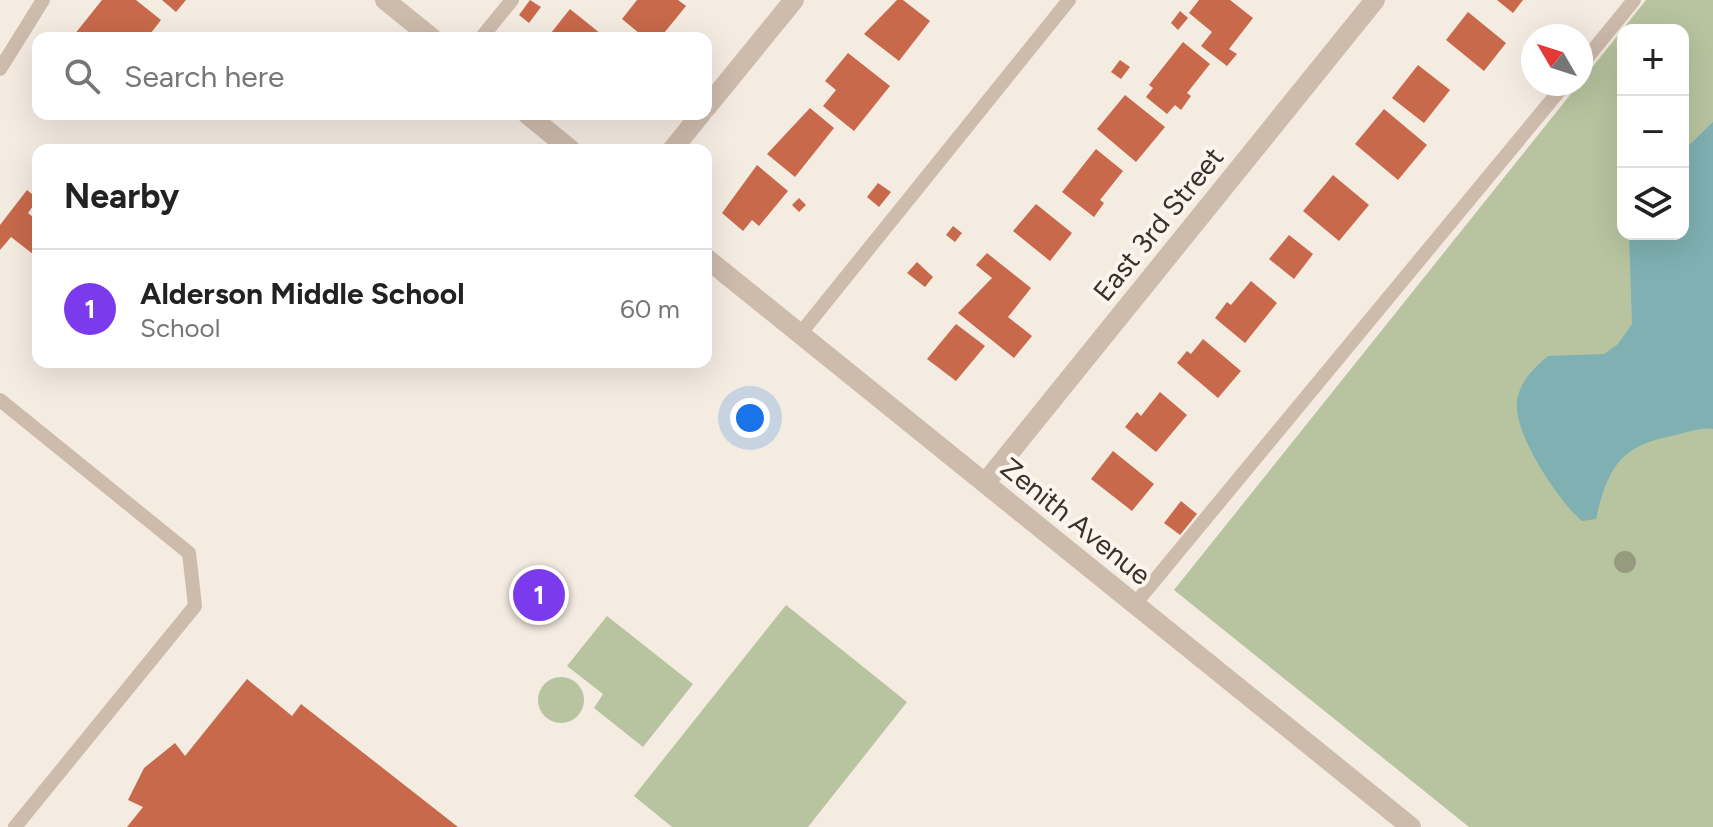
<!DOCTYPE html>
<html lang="en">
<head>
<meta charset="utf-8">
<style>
	body { margin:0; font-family:Figtree,sans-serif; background:#f6f6f6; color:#222 }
	.controls { position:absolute; right:24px; top:24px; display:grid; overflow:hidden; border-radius:16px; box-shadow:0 8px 32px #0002 }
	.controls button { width:72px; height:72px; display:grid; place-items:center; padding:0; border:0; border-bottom:2px solid #e0e0e0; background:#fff; color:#222; font:40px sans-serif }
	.compass { position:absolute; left:1521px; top:24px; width:72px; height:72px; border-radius:50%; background:#fff; box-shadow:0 8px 32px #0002; rotate:309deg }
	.you { position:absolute; left:750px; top:418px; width:28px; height:28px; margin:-20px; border:6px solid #fff; border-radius:50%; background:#1a73e8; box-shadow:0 0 0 12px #1a73e833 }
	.badge { display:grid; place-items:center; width:52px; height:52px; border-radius:50%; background:#7c3aed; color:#fff; font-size:26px; font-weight:700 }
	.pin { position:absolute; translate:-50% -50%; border:4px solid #fff; box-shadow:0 2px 8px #0006 }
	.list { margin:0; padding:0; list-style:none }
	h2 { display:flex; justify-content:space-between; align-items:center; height:104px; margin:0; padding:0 32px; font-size:34px }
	h2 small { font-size:26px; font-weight:400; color:#767676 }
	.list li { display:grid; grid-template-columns:52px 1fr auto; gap:24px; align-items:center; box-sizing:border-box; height:120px; padding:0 32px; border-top:2px solid #e0e0e0 }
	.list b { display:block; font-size:30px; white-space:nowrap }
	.list p { margin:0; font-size:26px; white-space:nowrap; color:#767676 }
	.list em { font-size:26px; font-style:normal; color:#767676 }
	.icon { flex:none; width:44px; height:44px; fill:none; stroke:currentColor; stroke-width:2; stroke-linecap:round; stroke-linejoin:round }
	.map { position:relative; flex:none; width:1713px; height:827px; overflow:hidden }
	.search { position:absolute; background:#fff; box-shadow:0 8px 32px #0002; left:32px; top:32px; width:680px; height:88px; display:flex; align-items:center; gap:20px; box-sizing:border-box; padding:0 28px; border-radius:16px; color:#767676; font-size:30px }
	.panel { position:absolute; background:#fff; box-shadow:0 8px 32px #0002; left:32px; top:144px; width:680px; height:224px; border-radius:16px }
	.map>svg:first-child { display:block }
	.green { fill:#b8c4a0; fill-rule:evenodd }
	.water { fill:#7fb0b2 }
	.building { fill:#c8694b }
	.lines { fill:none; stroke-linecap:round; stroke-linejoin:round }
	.service { stroke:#cdbbac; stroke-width:14 }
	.minor { stroke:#cdbbac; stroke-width:20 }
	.tertiary { stroke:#cdbbac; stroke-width:20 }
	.tree { fill:#969b7f }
	.labels { text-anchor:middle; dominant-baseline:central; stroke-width:8; stroke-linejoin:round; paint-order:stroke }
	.street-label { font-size:28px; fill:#3b302b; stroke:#fbf5ee }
</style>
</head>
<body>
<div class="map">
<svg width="1713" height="827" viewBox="0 0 1713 827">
	<rect width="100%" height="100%" fill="#f4ebe1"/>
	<g class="green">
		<path d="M1646,0h67v827h-244l-295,-237zM1623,30h60v204h-60z"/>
		<path d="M786,605l121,97 -99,125h-136l-38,-31z"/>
		<path d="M607,616l86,68 -50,63 -49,-39 9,-14 -36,-28z"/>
		<circle cx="561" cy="700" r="23"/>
	</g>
	<path class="water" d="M1713,122v307c-12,-2 -25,3 -37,6 -55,10 -68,31 -80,84l-14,2c-23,-19 -69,-88 -65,-119 2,-20 17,-34 31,-46l56,-2 14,-10 14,-20 -3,-90h54v-83z"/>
	<g class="building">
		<path d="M102,0h34l25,20 -14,18h-68l-5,-3z"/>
		<path d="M162,0h24l-10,12z"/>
		<path d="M530,0l11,7 -12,16 -10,-8z"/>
		<path d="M637,0h41l8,6 -26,32h-15l-23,-19z"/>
		<path d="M897,0h6l27,21 -31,40 -35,-27z"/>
		<path d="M1199,0h31l23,18 -24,31 8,5 -10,12 -26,-20 11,-14 -23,-19z"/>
		<path d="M1497,0h26l-10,13z"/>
		<path d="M570,9l36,29h-59z"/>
		<path d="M1180,11l8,7 -10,12 -7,-7z"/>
		<path d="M1468,12l38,31 -22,28 -38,-31z"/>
		<path d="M1183,42l27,22 -23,29 4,3 -10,14 -6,-5 -8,9 -21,-17 7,-9 -4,-3z"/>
		<path d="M848,53l42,33 -36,45 -31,-25 13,-16 -11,-9z"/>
		<path d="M1120,60l10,7 -9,12 -10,-7z"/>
		<path d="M1418,65l32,25 -26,33 -32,-25z"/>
		<path d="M1125,95l40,32 -29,35 -39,-33z"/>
		<path d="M810,108l24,20 -39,49 -28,-23z"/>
		<path d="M1384,109l43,36 -29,35 -43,-36z"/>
		<path d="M1096,149l27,22 -23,29 4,3 -10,14 -32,-25z"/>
		<path d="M757,165l31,26 -29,35 -7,-6 -9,11 -21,-18z"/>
		<path d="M1333,175l36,30 -30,36 -36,-30z"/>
		<path d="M878,183l13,9 -12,15 -12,-10z"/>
		<path d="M27,190l11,9 -10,14 10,8v37l-27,-21 -11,13v-25z"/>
		<path d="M799,198l7,7 -7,7 -7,-7z"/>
		<path d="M1036,204l36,29 -22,28 -37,-30z"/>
		<path d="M953,226l9,7 -7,9 -9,-7z"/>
		<path d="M1289,235l24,19 -19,25 -25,-20z"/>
		<path d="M987,253l44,35 -23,29 24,19 -18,22 -56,-45 34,-35 -16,-13z"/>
		<path d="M917,262l16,15 -8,10 -18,-14z"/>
		<path d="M1251,281l26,22 -32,40 -30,-25 12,-16 4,3z"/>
		<path d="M956,324l29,22 -29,35 -29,-22z"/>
		<path d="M1203,339l38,32 -23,27 -41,-35 10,-12 4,3z"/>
		<path d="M1160,392l27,23 -31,37 -31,-25 12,-15 4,4z"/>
		<path d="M1113,451l41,33 -22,27 -41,-32z"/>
		<path d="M1181,501l16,13 -17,21 -16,-12z"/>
		<path d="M247,679l45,37 9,-12 157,123h-331l16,-20 -15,-7 16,-32 31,-25 10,13z"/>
	</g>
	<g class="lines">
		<g class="service">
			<path d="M481,38l31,-38"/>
			<path d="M1581,65l53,-65"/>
			<path d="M0,69l43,-69"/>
			<path d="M800,334l269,-334"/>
			<path d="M0,400l189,153 6,53 -180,221"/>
			<path d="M1135,604l430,-520"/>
		</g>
		<g class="minor">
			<path d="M706,108l88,-108"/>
			<path d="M672,150l29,-36"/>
			<path d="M985,483l390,-483"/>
		</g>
		<g class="tertiary">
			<path d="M385,0l47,38"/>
			<path d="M527,114l44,36"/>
			<path d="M706,258l705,569"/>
		</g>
	</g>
	<circle class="tree" cx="1625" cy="562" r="11"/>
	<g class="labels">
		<g class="street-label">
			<text transform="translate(1158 224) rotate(-51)">East 3rd Street</text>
			<text transform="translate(1076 521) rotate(39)">Zenith Avenue</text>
		</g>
	</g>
</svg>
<div class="controls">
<button>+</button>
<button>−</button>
<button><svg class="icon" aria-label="layers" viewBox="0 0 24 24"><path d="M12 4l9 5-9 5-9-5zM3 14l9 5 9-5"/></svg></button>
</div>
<svg class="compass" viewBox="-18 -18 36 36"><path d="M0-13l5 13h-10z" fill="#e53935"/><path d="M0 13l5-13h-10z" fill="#767676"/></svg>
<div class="you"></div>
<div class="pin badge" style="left:539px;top:595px">1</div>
<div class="search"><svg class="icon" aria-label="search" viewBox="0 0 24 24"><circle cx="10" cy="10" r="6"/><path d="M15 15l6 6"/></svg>Search here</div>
<section class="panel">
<h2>Nearby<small></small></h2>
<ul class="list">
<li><span class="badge">1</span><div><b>Alderson Middle School</b><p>School</p></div><em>60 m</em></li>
</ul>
</section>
</div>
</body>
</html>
